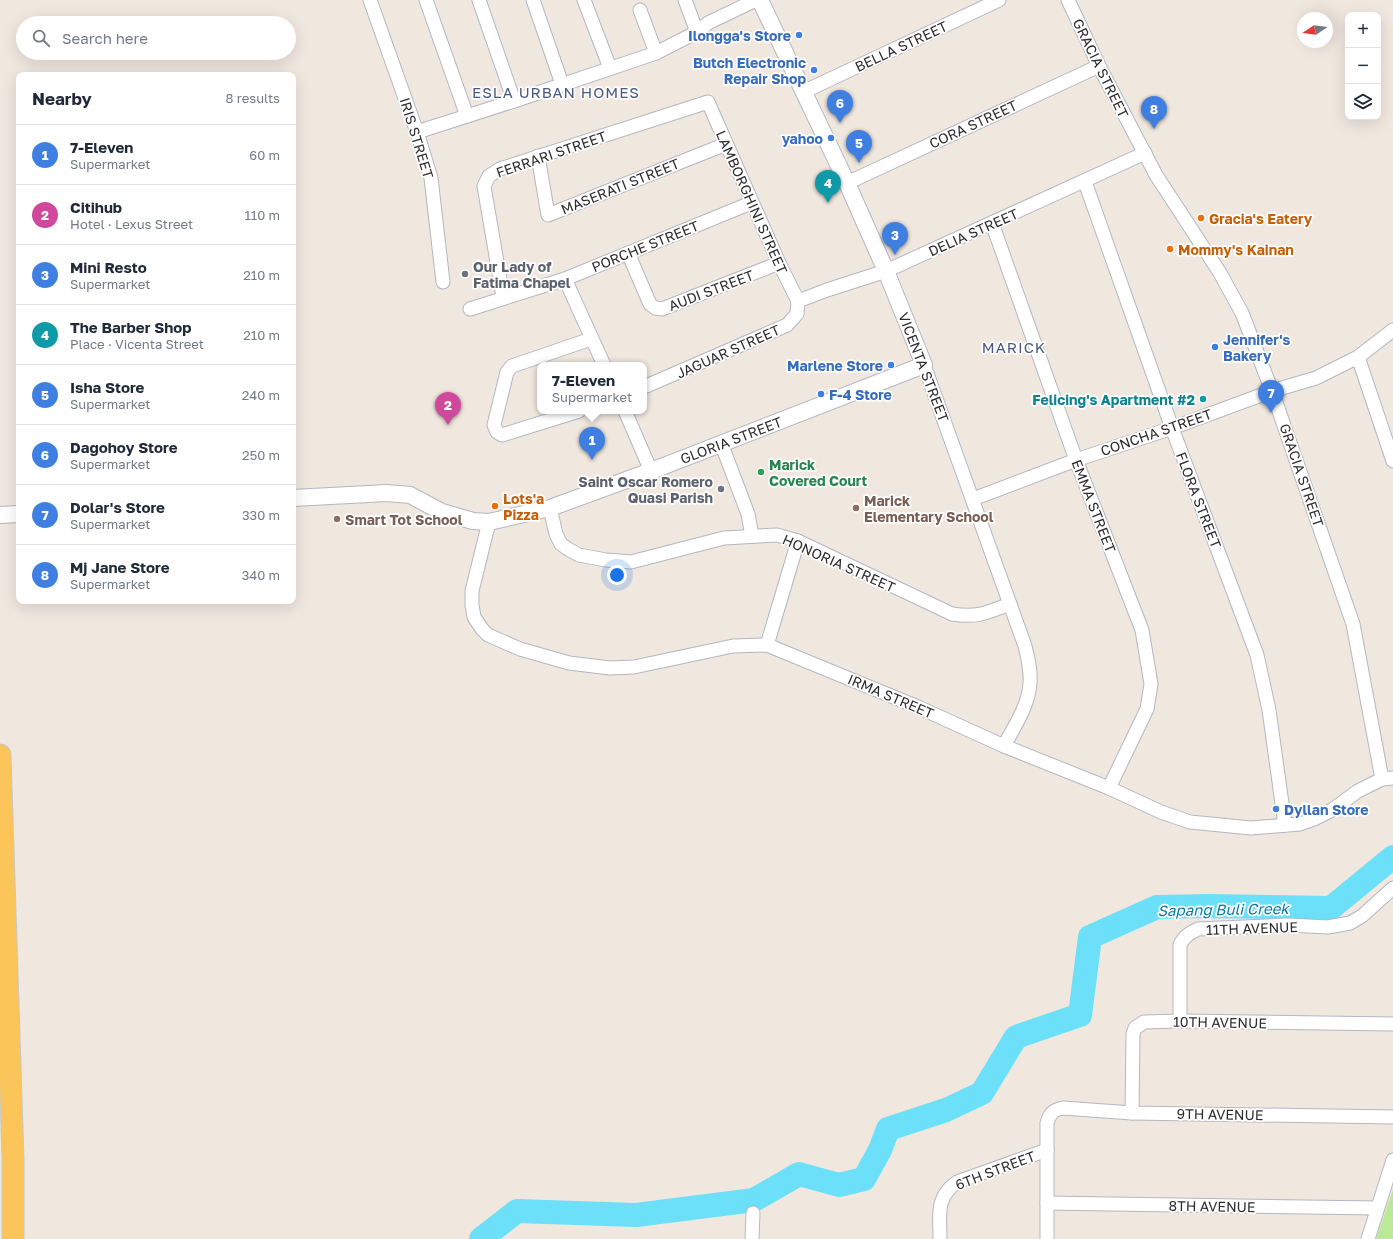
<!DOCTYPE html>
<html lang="en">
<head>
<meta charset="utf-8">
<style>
	body { margin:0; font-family:"Golos Text",sans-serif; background:#f6f6f7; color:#1f2937 }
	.controls { position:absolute; right:12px; top:12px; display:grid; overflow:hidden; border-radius:8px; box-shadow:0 4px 16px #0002 }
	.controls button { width:36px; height:36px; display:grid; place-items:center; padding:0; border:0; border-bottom:1px solid #e0e1e3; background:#fff; color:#1f2937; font:20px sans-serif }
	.compass { position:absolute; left:1297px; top:12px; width:36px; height:36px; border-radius:50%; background:#fff; box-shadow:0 4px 16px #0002; rotate:257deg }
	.you { position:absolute; left:617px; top:575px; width:14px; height:14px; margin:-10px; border:3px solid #fff; border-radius:50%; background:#1a73e8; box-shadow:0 0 0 6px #1a73e833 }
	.badge { display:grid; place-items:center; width:26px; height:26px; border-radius:50%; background:#ea580c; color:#fff; font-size:13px; font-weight:700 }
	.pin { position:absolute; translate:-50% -33px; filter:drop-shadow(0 1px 2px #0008) }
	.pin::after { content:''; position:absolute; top:21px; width:14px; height:12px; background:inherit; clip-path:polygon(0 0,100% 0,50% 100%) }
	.popup { position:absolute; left:537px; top:362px; width:110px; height:52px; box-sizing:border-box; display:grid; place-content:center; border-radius:8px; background:#fff; filter:drop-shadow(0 1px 3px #0005); font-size:13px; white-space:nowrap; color:#747a83 }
	.popup b { font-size:15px; color:#1f2937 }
	.popup::after { content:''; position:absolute; left:50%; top:100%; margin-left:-8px; border:8px solid transparent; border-top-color:#fff }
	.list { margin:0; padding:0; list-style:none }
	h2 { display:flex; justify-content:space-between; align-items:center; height:52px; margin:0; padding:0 16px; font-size:17px }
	h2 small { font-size:13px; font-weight:400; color:#747a83 }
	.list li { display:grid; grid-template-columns:26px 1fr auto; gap:12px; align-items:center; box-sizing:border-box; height:60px; padding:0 16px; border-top:1px solid #e0e1e3 }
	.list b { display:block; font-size:15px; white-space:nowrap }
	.list p { margin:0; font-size:13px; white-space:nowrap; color:#747a83 }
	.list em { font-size:13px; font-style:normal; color:#747a83 }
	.icon { flex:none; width:22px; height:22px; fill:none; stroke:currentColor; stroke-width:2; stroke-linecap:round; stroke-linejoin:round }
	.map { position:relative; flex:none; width:1393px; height:1239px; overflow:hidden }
	.search { position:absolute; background:#fff; box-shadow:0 4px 16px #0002; left:16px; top:16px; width:280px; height:44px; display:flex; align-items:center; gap:10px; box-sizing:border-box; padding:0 14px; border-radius:22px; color:#747a83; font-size:15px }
	.panel { position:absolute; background:#fff; box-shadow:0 4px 16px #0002; left:16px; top:72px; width:280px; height:532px; border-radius:8px }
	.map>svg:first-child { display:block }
	.green { fill:#bce998 }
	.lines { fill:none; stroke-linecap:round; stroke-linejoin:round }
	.river { stroke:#6ce0f8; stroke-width:24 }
	.minor-casing { stroke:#b3b7c2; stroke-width:15 }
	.tertiary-casing { stroke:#b3b7c2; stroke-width:18 }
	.primary-casing { stroke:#c8c8c8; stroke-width:23 }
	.minor { stroke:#fff; stroke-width:13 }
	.tertiary { stroke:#fff; stroke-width:16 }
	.primary { stroke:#fbc559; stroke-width:21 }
	.shop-dot { fill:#3f7fe0; stroke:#fff; stroke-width:1.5 }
	.food-dot { fill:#e8710a; stroke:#fff; stroke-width:1.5 }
	.worship-dot { fill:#6b7280; stroke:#fff; stroke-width:1.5 }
	.culture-dot { fill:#0f9aa8; stroke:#fff; stroke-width:1.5 }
	.leisure-dot { fill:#2e9e5b; stroke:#fff; stroke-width:1.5 }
	.education-dot { fill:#8d6e63; stroke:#fff; stroke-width:1.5 }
	.labels { text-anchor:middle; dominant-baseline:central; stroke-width:3.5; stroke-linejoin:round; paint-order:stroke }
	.shop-label { font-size:14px; font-weight:bold; fill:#366cbe; stroke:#fff; text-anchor:end }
	.street-label { font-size:14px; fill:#2d2d2d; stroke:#fff }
	.food-label { font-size:14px; font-weight:bold; fill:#c56008; stroke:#fff; text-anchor:start }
	.worship-label { font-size:14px; font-weight:bold; fill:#5b616d; stroke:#fff; text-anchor:start }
	.culture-label { font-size:14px; font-weight:bold; fill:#0d838f; stroke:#fff; text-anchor:end }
	.leisure-label { font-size:14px; font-weight:bold; fill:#27864d; stroke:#fff; text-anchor:start }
	.education-label { font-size:14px; font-weight:bold; fill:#785e54; stroke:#fff; text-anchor:start }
	.neighbourhood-label { font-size:15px; letter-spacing:1px; fill:#495983; stroke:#fff }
	.water-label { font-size:15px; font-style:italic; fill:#047ca4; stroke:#fff }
</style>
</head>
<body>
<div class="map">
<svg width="1393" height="1239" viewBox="0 0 1393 1239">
	<rect width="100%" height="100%" fill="#f0e7df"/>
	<path class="green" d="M1393,1189v50h-17z"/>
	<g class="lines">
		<path class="river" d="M481,1239l36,-28 119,4 118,-15 45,-26 40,11 25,-6 16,-29 8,-21 58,-19 36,-17 34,-56 64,-22 10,-78 67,-30 52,-1 122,2 62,-51"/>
		<g class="minor-casing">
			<g id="minor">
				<path d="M370,0l47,132 14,46 12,104"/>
				<path d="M426,0l41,116"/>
				<path d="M479,0l35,101"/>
				<path d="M533,0l29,84"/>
				<path d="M584,0l26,68"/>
				<path d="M685,0l12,32"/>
				<path d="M1068,0l31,66 57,109 64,98 22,40 30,78 81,233 29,155"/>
				<path d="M640,10l16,43"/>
				<path d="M803,92l196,-92"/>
				<path d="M417,132l97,-31 142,-48 41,-21 11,-9 48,-23"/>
				<path d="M538,156l10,59 178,-71"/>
				<path d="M1085,182l87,246 85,227 12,55 16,115"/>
				<path d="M847,183l252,-117"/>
				<path d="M992,223l84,237 66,170 9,54 -4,25 -38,79"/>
				<path d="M628,253l22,51 5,4 7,1 117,-46"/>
				<path d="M565,279l39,86"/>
				<path d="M503,297l-19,-111 5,-10 11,-7 208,-67 71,161 19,38"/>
				<path d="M798,301l29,-11 59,-19 259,-118"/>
				<path d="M470,309l95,-30 186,-76"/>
				<path d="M1358,357l35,104"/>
				<path d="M924,365l101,281c3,12 6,24 5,37 -1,22 -16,44 -26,63"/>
				<path d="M644,387l143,-62 10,-11 1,-13"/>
				<path d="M579,411l-77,24 -5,-3 -3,-7 13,-53 5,-6 79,-27"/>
				<path d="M625,411l26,60"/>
				<path d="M721,443l27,71 4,22"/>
				<path d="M973,499l103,-39 96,-32 100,-37 44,-13 42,-21 35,-27"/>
				<path d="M550,508l6,26 5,10 7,5 11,6 27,5 25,2 93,-24 53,-3 21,6 154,73c26,4 34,-1 58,-10"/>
				<path d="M489,522l-17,69v14l2,12 8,12 6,6 32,14 49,14 41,5 24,-1 99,-21 34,-1 151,62 86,39 105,42 52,24 29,10 61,6 49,-4 14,-5 18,-9 26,-19 24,-12 11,-1"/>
				<path d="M767,645l31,-104"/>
				<path d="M1180,1021v-76c4,-9 10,-12 18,-16l90,-4 40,2 22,-4 12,-7 31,-28"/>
				<path d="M1132,1113l1,-79 2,-6 9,-6 36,-1 213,3"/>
				<path d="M1047,1203l330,5"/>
				<path d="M752,1239l1,-26"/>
				<path d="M940,1239c0,-24 -5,-41 17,-57l90,-32"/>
				<path d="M1047,1239v-116c3,-10 6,-13 16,-15l69,5 261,4"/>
				<path d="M1368,1239l25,-79"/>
			</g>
		</g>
		<g class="tertiary-casing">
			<g id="tertiary">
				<path d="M293,498l94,-5 23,2 32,17 31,9 16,1 61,-14 101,-37 273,-106 -38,-94 -39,-88 -87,-183"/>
				<path d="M0,515l19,-1"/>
			</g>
		</g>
		<g class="primary-casing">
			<path id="primary" d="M0,755l13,404v80"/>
		</g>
		<use href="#minor" class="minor"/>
		<use href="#tertiary" class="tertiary"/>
		<use href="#primary" class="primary"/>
	</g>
	<g class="shop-dot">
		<circle cx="799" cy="35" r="4"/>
		<circle cx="814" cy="70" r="4"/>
		<circle cx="831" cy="138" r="4"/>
		<circle cx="1215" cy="347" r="4"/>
		<circle cx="891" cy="365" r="4"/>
		<circle cx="821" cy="394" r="4"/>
		<circle cx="1276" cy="809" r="4"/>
	</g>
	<g class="food-dot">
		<circle cx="1201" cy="218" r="4"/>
		<circle cx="1170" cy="249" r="4"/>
		<circle cx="495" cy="506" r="4"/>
	</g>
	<g class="worship-dot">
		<circle cx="465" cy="274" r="4"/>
		<circle cx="721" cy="489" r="4"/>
	</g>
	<circle class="culture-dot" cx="1203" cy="399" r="4"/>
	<circle class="leisure-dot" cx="761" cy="472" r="4"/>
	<g class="education-dot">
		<circle cx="856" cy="508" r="4"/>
		<circle cx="337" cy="519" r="4"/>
	</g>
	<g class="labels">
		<g class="shop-label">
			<text x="791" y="35">Ilongga's Store</text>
			<text x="806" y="62">Butch Electronic<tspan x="806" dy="16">Repair Shop</tspan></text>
			<text x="823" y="138">yahoo</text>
			<text x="1223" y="339" text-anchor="start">Jennifer's<tspan x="1223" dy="16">Bakery</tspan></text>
			<text x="883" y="365">Marlene Store</text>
			<text x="829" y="394" text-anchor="start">F-4 Store</text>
			<text x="1284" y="809" text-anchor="start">Dyllan Store</text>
		</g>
		<g class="street-label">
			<text transform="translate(901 46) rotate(-25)">BELLA STREET</text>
			<text transform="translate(1101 68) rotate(64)">GRACIA STREET</text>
			<text transform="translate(973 124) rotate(-25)">CORA STREET</text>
			<text transform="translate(417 138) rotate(73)">IRIS STREET</text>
			<text transform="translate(551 154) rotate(-19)">FERRARI STREET</text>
			<text transform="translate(620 186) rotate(-22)">MASERATI STREET</text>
			<text transform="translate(752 202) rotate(66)">LAMBORGHINI STREET</text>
			<text transform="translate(973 232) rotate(-24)">DELIA STREET</text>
			<text transform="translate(645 246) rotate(-22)">PORCHE STREET</text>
			<text transform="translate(711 290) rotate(-21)">AUDI STREET</text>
			<text transform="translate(728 351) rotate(-24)">JAGUAR STREET</text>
			<text transform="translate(924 367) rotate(69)">VICENTA STREET</text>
			<text transform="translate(1156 432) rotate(-19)">CONCHA STREET</text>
			<text transform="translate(731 440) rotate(-21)">GLORIA STREET</text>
			<text transform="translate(1302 475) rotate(71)">GRACIA STREET</text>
			<text transform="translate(1199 500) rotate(69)">FLORA STREET</text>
			<text transform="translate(1094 506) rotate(69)">EMMA STREET</text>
			<text transform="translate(839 563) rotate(24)">HONORIA STREET</text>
			<text transform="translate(891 696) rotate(23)">IRMA STREET</text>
			<text transform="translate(1252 928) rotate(-2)">11TH AVENUE</text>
			<text transform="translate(1220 1022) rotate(1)">10TH AVENUE</text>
			<text transform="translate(1220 1114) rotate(1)">9TH AVENUE</text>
			<text transform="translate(995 1170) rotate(-21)">6TH STREET</text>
			<text transform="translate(1212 1206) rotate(1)">8TH AVENUE</text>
		</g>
		<g class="food-label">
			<text x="1209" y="218">Gracia's Eatery</text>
			<text x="1178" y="249">Mommy's Kainan</text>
			<text x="503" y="498">Lots'a<tspan x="503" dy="16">Pizza</tspan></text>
		</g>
		<g class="worship-label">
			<text x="473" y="266">Our Lady of<tspan x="473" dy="16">Fatima Chapel</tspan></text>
			<text x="713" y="481" text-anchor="end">Saint Oscar Romero<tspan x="713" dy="16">Quasi Parish</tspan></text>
		</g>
		<g class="culture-label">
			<text x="1195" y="399">Felicing's Apartment #2</text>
		</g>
		<g class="leisure-label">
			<text x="769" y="464">Marick<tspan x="769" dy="16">Covered Court</tspan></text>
		</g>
		<g class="education-label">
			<text x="864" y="500">Marick<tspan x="864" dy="16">Elementary School</tspan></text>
			<text x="345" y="519">Smart Tot School</text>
		</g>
		<g class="neighbourhood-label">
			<text x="556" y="92">ESLA URBAN HOMES</text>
			<text x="1014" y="347">MARICK</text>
		</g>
		<g class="water-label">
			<text transform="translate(1223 909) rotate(-1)">Sapang Buli Creek</text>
		</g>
	</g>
</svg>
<div class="controls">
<button>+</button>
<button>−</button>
<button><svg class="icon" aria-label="layers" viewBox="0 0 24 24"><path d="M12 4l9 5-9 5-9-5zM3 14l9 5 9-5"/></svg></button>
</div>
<svg class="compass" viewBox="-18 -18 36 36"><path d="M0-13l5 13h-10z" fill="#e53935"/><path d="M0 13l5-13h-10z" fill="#747a83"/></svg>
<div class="you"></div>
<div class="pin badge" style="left:592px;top:460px;background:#3f7fe0">1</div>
<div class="popup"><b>7-Eleven</b>Supermarket</div>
<div class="pin badge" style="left:448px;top:425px;background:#d1479c">2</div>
<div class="pin badge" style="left:895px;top:255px;background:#3f7fe0">3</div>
<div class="pin badge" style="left:828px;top:203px;background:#0f9aa8">4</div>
<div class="pin badge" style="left:859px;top:163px;background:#3f7fe0">5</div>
<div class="pin badge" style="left:840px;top:123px;background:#3f7fe0">6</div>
<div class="pin badge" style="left:1271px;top:413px;background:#3f7fe0">7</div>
<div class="pin badge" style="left:1154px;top:129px;background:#3f7fe0">8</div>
<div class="search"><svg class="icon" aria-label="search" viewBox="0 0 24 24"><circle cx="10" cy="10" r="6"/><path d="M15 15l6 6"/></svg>Search here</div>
<section class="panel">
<h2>Nearby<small>8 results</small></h2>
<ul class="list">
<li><span class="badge" style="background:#3f7fe0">1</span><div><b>7-Eleven</b><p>Supermarket</p></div><em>60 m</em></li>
<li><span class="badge" style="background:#d1479c">2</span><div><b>Citihub</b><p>Hotel · Lexus Street</p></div><em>110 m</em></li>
<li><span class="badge" style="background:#3f7fe0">3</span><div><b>Mini Resto</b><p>Supermarket</p></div><em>210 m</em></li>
<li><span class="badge" style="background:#0f9aa8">4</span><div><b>The Barber Shop</b><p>Place · Vicenta Street</p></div><em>210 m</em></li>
<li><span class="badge" style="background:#3f7fe0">5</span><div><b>Isha Store</b><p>Supermarket</p></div><em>240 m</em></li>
<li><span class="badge" style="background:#3f7fe0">6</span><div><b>Dagohoy Store</b><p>Supermarket</p></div><em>250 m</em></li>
<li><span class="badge" style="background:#3f7fe0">7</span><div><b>Dolar's Store</b><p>Supermarket</p></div><em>330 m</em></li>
<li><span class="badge" style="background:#3f7fe0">8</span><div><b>Mj Jane Store</b><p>Supermarket</p></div><em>340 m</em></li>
</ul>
</section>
</div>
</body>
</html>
